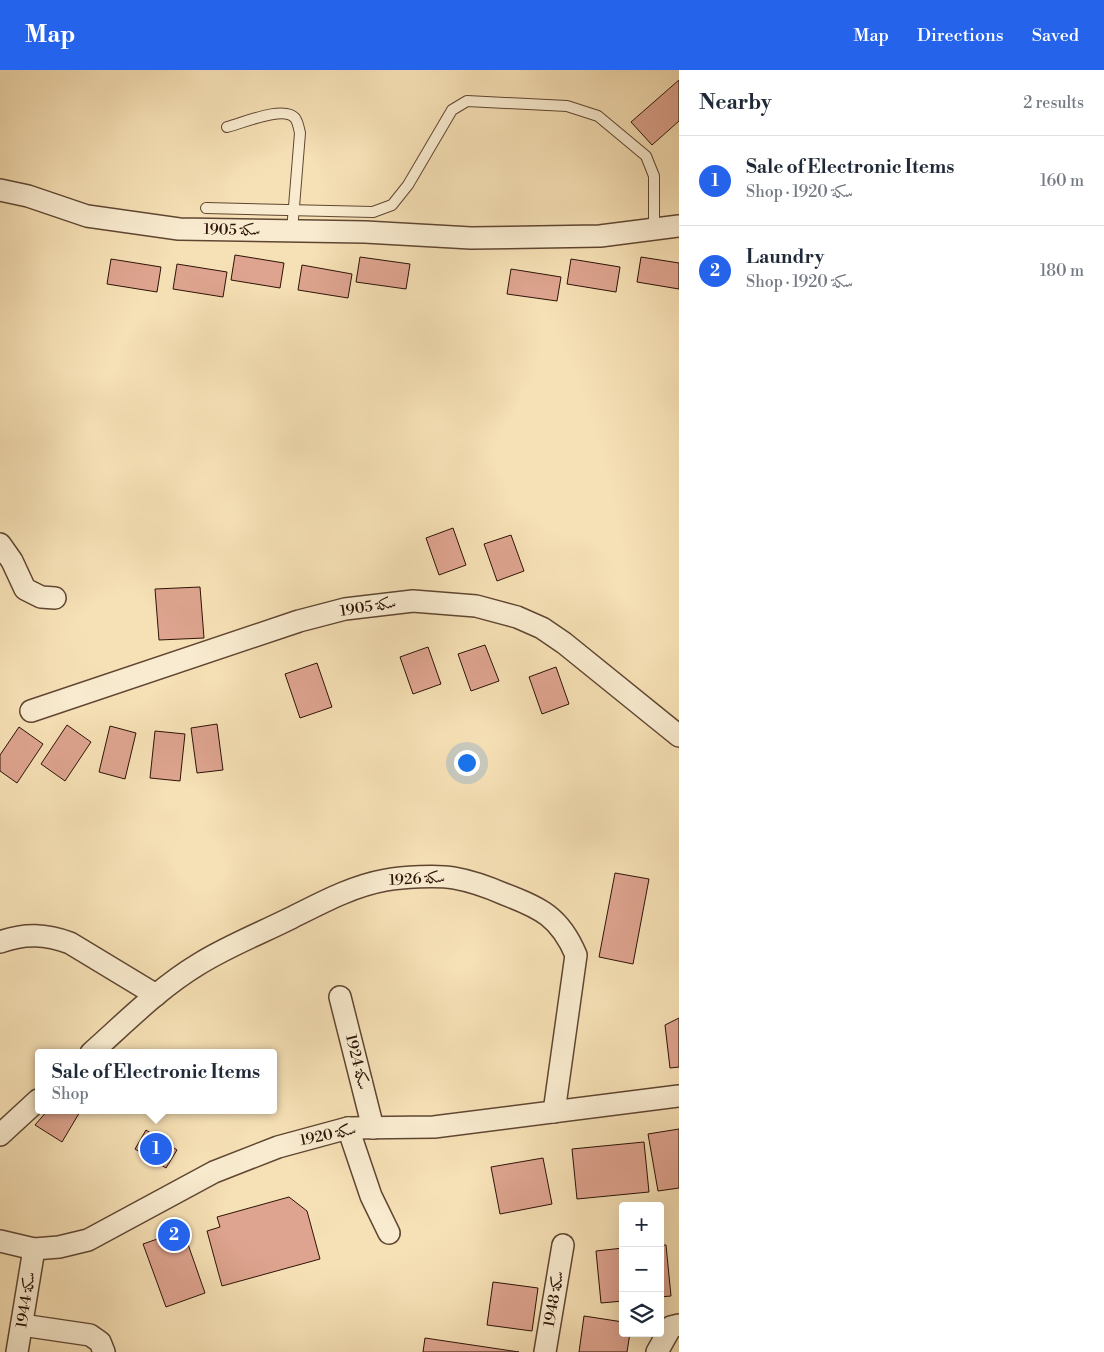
<!DOCTYPE html>
<html lang="en">
<head>
<meta charset="utf-8">
<style>
	body { margin:0; font-family:"Libre Bodoni",Amiri,serif; background:#f6f6f7; color:#1f2937 }
	.controls { position:absolute; right:15px; bottom:15px; display:grid; overflow:hidden; border-radius:5px; box-shadow:0 5px 20px #0002 }
	.controls button { width:45px; height:45px; display:grid; place-items:center; padding:0; border:0; border-bottom:1px solid #e0e1e3; background:#fff; color:#1f2937; font:25px sans-serif }
	.you { position:absolute; left:466px; top:692px; width:18px; height:18px; margin:-12px; border:4px solid #fff; border-radius:50%; background:#1a73e8; box-shadow:0 0 0 8px #1a73e833 }
	.badge { display:grid; place-items:center; width:32px; height:32px; border-radius:50%; background:#2563eb; color:#fff; font-size:16px; font-weight:700 }
	.pin { position:absolute; translate:-50% -50%; border:2px solid #fff; box-shadow:0 1px 5px #0006 }
	.popup { position:absolute; left:35px; top:979px; width:242px; height:65px; box-sizing:border-box; display:grid; place-content:center; border-radius:5px; background:#fff; filter:drop-shadow(0 1px 4px #0005); font-size:16px; white-space:nowrap; color:#747a83 }
	.popup b { font-size:19px; color:#1f2937 }
	.popup::after { content:''; position:absolute; left:50%; top:100%; margin-left:-10px; border:10px solid transparent; border-top-color:#fff }
	.list { margin:0; padding:0; list-style:none }
	h2 { display:flex; justify-content:space-between; align-items:center; height:65px; margin:0; padding:0 20px; font-size:21px }
	h2 small { font-size:16px; font-weight:400; color:#747a83 }
	.list li { display:grid; grid-template-columns:32px 1fr auto; gap:15px; align-items:center; box-sizing:border-box; height:90px; padding:0 20px; border-top:1px solid #e0e1e3 }
	.list b { display:block; font-size:19px; white-space:nowrap }
	.list p { margin:0; font-size:16px; white-space:nowrap; color:#747a83 }
	.list em { font-size:16px; font-style:normal; color:#747a83 }
	.icon { flex:none; width:28px; height:28px; fill:none; stroke:currentColor; stroke-width:2; stroke-linecap:round; stroke-linejoin:round }
	.map { position:relative; flex:none; width:679px; height:1282px; overflow:hidden }
	header { display:flex; align-items:center; gap:30px; box-sizing:border-box; height:70px; padding:0 25px; background:#2563eb; color:#fff }
	header strong { font-size:24px }
	nav { display:flex; gap:28px; margin-inline-start:auto; font-size:18px }
	main { display:flex }
	aside { flex:1; background:#fff }
	.map>svg:first-child { display:block }
	.building { fill:#dea48f; stroke:#2d1307 }
	.lines { fill:none; stroke-linecap:round; stroke-linejoin:round }
	.lane-casing { stroke:#5f4632; stroke-width:12 }
	.street-casing { stroke:#5f4632; stroke-width:24 }
	.lane { stroke:#f9ebcf; stroke-width:10 }
	.street { stroke:#f9ebcf; stroke-width:21 }
	.labels { text-anchor:middle; dominant-baseline:central; stroke-width:4.5; stroke-linejoin:round; paint-order:stroke }
	.street-label { font-size:15px; fill:#2d1307; stroke:#f9ebcf }
</style>
</head>
<body>
<header>
<strong>Map</strong>
<nav><a>Map</a><a>Directions</a><a>Saved</a></nav>
</header>
<main>
<div class="map">
<svg width="679" height="1282" viewBox="0 0 679 1282">
	<rect width="100%" height="100%" fill="#f6e0b5"/>
	<filter id="stains"><feTurbulence type="fractalNoise" baseFrequency=".004" numOctaves="4"/><feColorMatrix values="0 0 0 0 .2 0 0 0 0 .09 0 0 0 0 .02 0 0 0 .5 -.17"/></filter>
	<radialGradient id="worn" r=".72"><stop offset=".6" stop-color="#630" stop-opacity="0"/><stop offset="1" stop-color="#630" stop-opacity=".3"/></radialGradient>
	<g class="building">
		<path d="M679,10v41l-27,24 -21,-23z"/>
		<path d="M235,185l49,8 -4,25 -49,-8z"/>
		<path d="M360,187l50,7 -4,25 -50,-7z"/>
		<path d="M641,187l38,6v26l-42,-7z"/>
		<path d="M111,189l50,8 -4,25 -50,-8z"/>
		<path d="M571,189l49,8 -4,25 -49,-8z"/>
		<path d="M177,194l50,8 -4,25 -50,-8z"/>
		<path d="M302,195l50,9 -4,24 -50,-8z"/>
		<path d="M511,199l50,8 -4,24 -50,-7z"/>
		<path d="M453,458l13,37 -27,10 -13,-37z"/>
		<path d="M511,465l13,36 -27,10 -13,-37z"/>
		<path d="M200,517l4,51 -45,2 -4,-51z"/>
		<path d="M485,575l14,36 -28,10 -13,-37z"/>
		<path d="M428,577l13,37 -28,10 -13,-37z"/>
		<path d="M317,593l15,44 -32,11 -15,-44z"/>
		<path d="M556,597l13,37 -27,10 -13,-37z"/>
		<path d="M217,654l6,46 -26,3 -6,-45z"/>
		<path d="M67,655l24,17 -26,39 -24,-17z"/>
		<path d="M110,656l26,7 -11,46 -26,-7z"/>
		<path d="M19,657l24,17 -26,39 -17,-12v-16z"/>
		<path d="M155,661l30,3 -5,47 -30,-3z"/>
		<path d="M615,803l34,6 -16,85 -34,-7z"/>
		<path d="M679,948v49l-9,1 -5,-43z"/>
		<path d="M48,1040h33l-19,32 -27,-17z"/>
		<path d="M679,1059v59l-21,3 -10,-57z"/>
		<path d="M146,1060l31,20 -11,18 -31,-19z"/>
		<path d="M644,1072l5,50 -72,7 -5,-50z"/>
		<path d="M543,1088l9,46 -52,10 -9,-47z"/>
		<path d="M289,1127l18,14 13,48 -98,27 -15,-55 13,-4 -3,-10z"/>
		<path d="M183,1160l22,63 -39,14 -23,-63z"/>
		<path d="M660,1175h6l5,51 -11,1z"/>
		<path d="M623,1178v53l-22,2 -5,-52z"/>
		<path d="M493,1212l45,6 -6,43 -45,-6z"/>
		<path d="M584,1246l39,6v11h7l-3,19h-48z"/>
		<path d="M425,1268l94,14h-96z"/>
	</g>
	<g class="lines">
		<g class="lane-casing">
			<g id="lane">
				<path d="M227,57c16,-4 57,-22 68,-9 3,4 4,11 5,15l-8,98"/>
				<path d="M206,138l167,4 19,-7 16,-20 44,-75 15,-9 100,5 31,10 48,40 8,20v53"/>
			</g>
		</g>
		<g class="street-casing">
			<g id="street">
				<path d="M0,120l28,6 59,20 92,13 186,3 106,6 129,-2 79,-10"/>
				<path d="M0,474l12,17 13,28 16,8 14,1"/>
				<path d="M31,641l268,-90 46,-12 68,-8 63,5 41,11 25,11 22,15 115,93"/>
				<path d="M0,872c25,-9 46,-8 70,1l86,52"/>
				<path d="M340,927l33,131"/>
				<path d="M91,983c35,-31 68,-65 108,-89 29,-18 62,-31 92,-46 30,-15 61,-32 95,-38 16,-3 51,-5 68,-2 17,3 34,9 50,16 37,14 56,23 72,61l-22,157"/>
				<path d="M348,1058l23,68 18,37"/>
				<path d="M0,1065l38,-35"/>
				<path d="M0,1171l34,8 25,-2 29,-7 126,-68 64,-25 70,-19 86,-1 245,-31"/>
				<path d="M22,1255l68,10 10,7 4,10"/>
				<path d="M17,1282l17,-103"/>
				<path d="M545,1282l18,-107"/>
				<path d="M657,1282l14,-25 8,-2"/>
			</g>
		</g>
		<use href="#lane" class="lane"/>
		<use href="#street" class="street"/>
	</g>
	<g class="labels">
		<g class="street-label">
			<text transform="translate(232 160) rotate(1)">سكة 1905</text>
			<text transform="translate(368 537) rotate(-9)">سكة 1905</text>
			<text transform="translate(417 809) rotate(-3)">سكة 1926</text>
			<text transform="translate(357 992) rotate(76)">سكة 1924</text>
			<text transform="translate(328 1065) rotate(-12)">سكة 1920</text>
			<text transform="translate(554 1229) rotate(-80)">سكة 1948</text>
			<text transform="translate(26 1230) rotate(-81)">سكة 1944</text>
		</g>
	</g>
	<rect width="100%" height="100%" filter="url(#stains)"/>
	<rect width="100%" height="100%" fill="url(#worn)"/>
</svg>
<div class="controls">
<button>+</button>
<button>−</button>
<button><svg class="icon" aria-label="layers" viewBox="0 0 24 24"><path d="M12 4l9 5-9 5-9-5zM3 14l9 5 9-5"/></svg></button>
</div>
<div class="you"></div>
<div class="pin badge" style="left:156px;top:1079px">1</div>
<div class="popup"><b>Sale of Electronic Items</b>Shop</div>
<div class="pin badge" style="left:174px;top:1165px">2</div>
</div>
<aside>
<h2>Nearby<small>2 results</small></h2>
<ul class="list">
<li><span class="badge">1</span><div><b>Sale of Electronic Items</b><p>Shop · سكة 1920</p></div><em>160 m</em></li>
<li><span class="badge">2</span><div><b>Laundry</b><p>Shop · سكة 1920</p></div><em>180 m</em></li>
</ul>
</aside>
</main>
</body>
</html>
